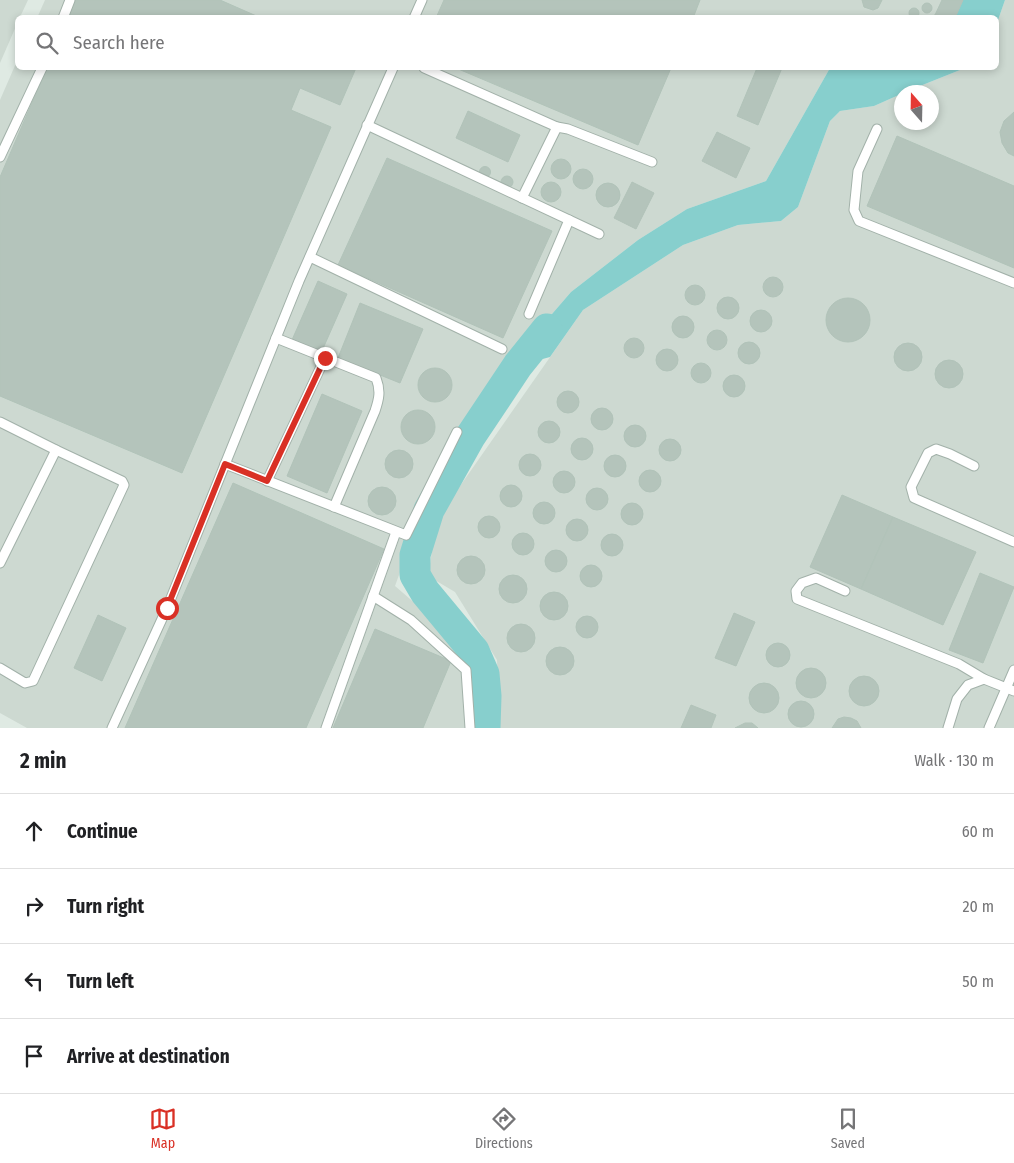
<!DOCTYPE html>
<html lang="en">
<head>
<meta charset="utf-8">
<style>
	body { margin:0; font-family:"Fira Sans Condensed",sans-serif; background:#f6f6f6; color:#202124 }
	.compass { position:absolute; left:894px; top:85px; width:45px; height:45px; border-radius:50%; background:#fff; box-shadow:0 2px 8px #0003; rotate:340deg }
	.stop { position:absolute; width:15px; height:15px; margin:-11px; border:4px solid #d93025; border-radius:50%; background:#fff }
	.stop.end { background:#d93025; border-color:#fff; box-shadow:0 1px 5px #0008 }
	.list { margin:0; padding:0; list-style:none }
	h2 { display:flex; justify-content:space-between; align-items:center; height:65px; margin:0; padding:0 20px; font-size:21px }
	h2 small { font-size:16px; font-weight:400; color:#757577 }
	.list li { display:grid; grid-template-columns:32px 1fr auto; gap:15px; align-items:center; box-sizing:border-box; height:75px; padding:0 20px; border-top:1px solid #e0e0e0 }
	.list b { display:block; font-size:19px; white-space:nowrap }
	.list em { font-size:16px; font-style:normal; color:#757577 }
	.icon { flex:none; width:28px; height:28px; fill:none; stroke:currentColor; stroke-width:2; stroke-linecap:round; stroke-linejoin:round }
	.map { position:relative; flex:none; width:1014px; height:728px; overflow:hidden }
	.search { position:absolute; background:#fff; box-shadow:0 2px 8px #0003; left:15px; right:15px; top:15px; height:55px; display:flex; align-items:center; gap:12px; box-sizing:border-box; padding:0 18px; border-radius:8px; color:#757577; font-size:19px }
	.sheet { height:365px; background:#fff }
	nav { display:flex; justify-content:space-around; align-items:center; box-sizing:border-box; height:70px; border-top:1px solid #e0e0e0; background:#fff; font-size:14px; color:#757577 }
	nav a { display:grid; justify-items:center; gap:2px }
	nav .on { color:#d93025 }
	.map>svg:first-child { display:block }
	.built { fill:#cdd9d1 }
	.water { fill:#87cfcd }
	.lines { fill:none; stroke-linecap:round; stroke-linejoin:round }
	.river { stroke:#87cfcd; stroke-width:31 }
	.building { fill:#b4c4bb; stroke:#b1c3b9 }
	.lane-casing { stroke:#a2b1a9; stroke-width:11 }
	.lane { stroke:#fff; stroke-width:9 }
	.route { stroke:#d93025; stroke-width:6 }
</style>
</head>
<body>
<div class="map">
<svg width="1014" height="728" viewBox="0 0 1014 728">
	<rect width="100%" height="100%" fill="#dfeae3"/>
	<g class="built">
		<path d="M0,0h28l-8,17 -2,1 -1,6 -17,39z"/>
		<path d="M45,0h918l-8,18h-918z"/>
		<path d="M1005,0h9v728h-514l-3,-68 -42,-68 -27,-16 9,-57 146,-209 100,-65 55,-20 43,-4 17,-14 32,-86 10,-10 34,-5 27,-12 1,28h30v-30h-27l60,-24h31l1,-45z"/>
		<path d="M17,61l1,7h812l-64,113 -79,28 -49,31 -67,52 -57,66 -72,98 -47,130 95,82 -1,60h-462l-27,-15v-613z"/>
	</g>
	<g class="water">
		<path d="M963,0h42l-8,23 -1,-5h-41z"/>
		<path d="M830,68h135l-60,24h-3l-1,2 -27,12 -34,5 -10,10 -32,86 -17,14 -43,4 -55,20 -100,65 -33,47 -26,7 -10,-6 57,-66 67,-52 49,-31 79,-28z"/>
	</g>
	<g class="lines">
		<path class="river" d="M485,728l1,-32 -2,-22 -10,-23 -49,-59 -10,-17v-20l14,-45 41,-73 48,-72 29,-36"/>
	</g>
	<g class="building">
		<path d="M73,0h147l41,18h-194z"/>
		<path d="M444,0h256l-7,18h-257z"/>
		<path d="M862,0h20l-4,8 -5,2 -9,-3z"/>
		<path d="M942,0h21l-8,18h-28l8,-3z"/>
		<circle cx="927" cy="8" r="5"/>
		<circle cx="914" cy="13" r="5"/>
		<path d="M47,68h309l-16,37 -40,-17 -9,22 40,17 -149,346 -182,-77v-219z"/>
		<path d="M456,68h215l-33,77z"/>
		<path d="M757,68h25l-24,57 -21,-9z"/>
		<path d="M468,111l52,24 -12,27 -52,-24z"/>
		<path d="M1014,112v44l-6,-3 -6,-10 -2,-11 4,-11z"/>
		<path d="M717,132l33,16 -14,30 -34,-17z"/>
		<path d="M897,136l117,50v82l-147,-62z"/>
		<path d="M387,158l165,73 -49,107 -165,-73z"/>
		<circle cx="561" cy="169" r="10"/>
		<circle cx="485" cy="172" r="5.5"/>
		<circle cx="583" cy="179" r="10"/>
		<circle cx="507" cy="182" r="6"/>
		<path d="M632,182l22,11 -18,36 -22,-11z"/>
		<circle cx="551" cy="192" r="10"/>
		<circle cx="608" cy="195" r="12"/>
		<circle cx="773" cy="287" r="10"/>
		<path d="M318,281l29,13 -26,59 -29,-13z"/>
		<circle cx="695" cy="295" r="10"/>
		<circle cx="728" cy="308" r="11"/>
		<circle cx="848" cy="320" r="22"/>
		<path d="M360,303l63,26 -23,54 -62,-25z"/>
		<circle cx="761" cy="321" r="11"/>
		<circle cx="683" cy="327" r="11"/>
		<circle cx="717" cy="340" r="10"/>
		<circle cx="634" cy="348" r="10"/>
		<circle cx="749" cy="353" r="11"/>
		<circle cx="908" cy="357" r="14"/>
		<circle cx="667" cy="360" r="11"/>
		<circle cx="949" cy="374" r="14"/>
		<circle cx="701" cy="373" r="10"/>
		<circle cx="435" cy="385" r="17"/>
		<circle cx="734" cy="386" r="11"/>
		<circle cx="568" cy="402" r="11"/>
		<path d="M322,394l40,17 -35,82 -40,-17z"/>
		<circle cx="602" cy="419" r="11"/>
		<circle cx="418" cy="427" r="17"/>
		<circle cx="549" cy="432" r="11"/>
		<circle cx="635" cy="436" r="11"/>
		<circle cx="582" cy="449" r="11"/>
		<circle cx="670" cy="450" r="11"/>
		<circle cx="399" cy="464" r="14"/>
		<circle cx="530" cy="465" r="11"/>
		<circle cx="615" cy="466" r="11"/>
		<circle cx="650" cy="481" r="11"/>
		<circle cx="564" cy="482" r="11"/>
		<path d="M233,483l151,66 -78,179h-181z"/>
		<circle cx="511" cy="496" r="11"/>
		<circle cx="382" cy="501" r="14"/>
		<circle cx="597" cy="499" r="11"/>
		<path d="M842,495l51,22 -32,72 -51,-22z"/>
		<circle cx="544" cy="513" r="11"/>
		<circle cx="632" cy="514" r="11"/>
		<circle cx="489" cy="527" r="11"/>
		<path d="M893,517l83,35 -33,73 -82,-36z"/>
		<circle cx="577" cy="530" r="11"/>
		<circle cx="523" cy="544" r="11"/>
		<circle cx="612" cy="545" r="11"/>
		<circle cx="556" cy="561" r="11"/>
		<circle cx="471" cy="570" r="14"/>
		<circle cx="591" cy="576" r="11"/>
		<path d="M980,573l34,14 -31,76 -34,-13z"/>
		<circle cx="513" cy="589" r="14"/>
		<circle cx="554" cy="606" r="14"/>
		<path d="M734,613l21,9 -19,44 -21,-8z"/>
		<path d="M98,615l28,13 -24,53 -28,-13z"/>
		<circle cx="587" cy="627" r="11"/>
		<circle cx="521" cy="638" r="14"/>
		<path d="M375,629l76,32 -28,67h-90z"/>
		<circle cx="778" cy="655" r="12"/>
		<circle cx="560" cy="661" r="14"/>
		<circle cx="811" cy="683" r="15"/>
		<circle cx="864" cy="691" r="15"/>
		<circle cx="764" cy="698" r="15"/>
		<circle cx="801" cy="714" r="13"/>
		<path d="M691,705l25,10 -5,13h-30z"/>
		<path d="M844,717l7,1 6,3 4,7h-29l6,-9z"/>
		<path d="M745,723h7l6,5h-23z"/>
	</g>
	<g class="lines">
		<g class="lane-casing">
			<g id="lane">
				<path d="M63,18l7,-18"/>
				<path d="M414,18l8,-18"/>
				<path d="M424,68l133,59"/>
				<path d="M367,125l232,109"/>
				<path d="M877,129l-19,42 -4,39 5,11 155,62"/>
				<path d="M0,157l42,-89"/>
				<path d="M522,198l35,-71 11,2 84,33"/>
				<path d="M310,257l192,92"/>
				<path d="M529,314l40,-94"/>
				<path d="M276,338l100,40c5,13 3,21 -1,33l-41,96"/>
				<path d="M0,422l56,28 66,31 2,4 -91,196 -8,2 -25,-15"/>
				<path d="M225,464l181,71 51,-103"/>
				<path d="M974,466l-24,-12 -14,-5 -8,4 -17,34 3,11 100,44"/>
				<path d="M267,481l58,-123"/>
				<path d="M0,563l56,-113"/>
				<path d="M845,591l-29,-13 -14,5 -6,8 1,8 162,65 25,15"/>
				<path d="M373,596l38,24 55,50 4,58"/>
				<path d="M112,728l55,-120 132,-327 94,-213"/>
				<path d="M326,728l70,-196"/>
				<path d="M948,728l9,-29 11,-14 16,-6 30,12"/>
				<path d="M989,728l25,-58"/>
			</g>
		</g>
		<use href="#lane" class="lane"/>
	</g>
	<g class="lines">
		<path class="route" d="M167,608l58,-144 42,17 58,-123"/>
	</g>
</svg>
<svg class="compass" viewBox="-18 -18 36 36"><path d="M0-13l5 13h-10z" fill="#e53935"/><path d="M0 13l5-13h-10z" fill="#757577"/></svg>
<div class="stop" style="left:167px;top:608px"></div>
<div class="stop end" style="left:325px;top:358px"></div>
<div class="search"><svg class="icon" aria-label="search" viewBox="0 0 24 24"><circle cx="10" cy="10" r="6"/><path d="M15 15l6 6"/></svg>Search here</div>
</div>
<section class="sheet">
<h2>2 min<small>Walk · 130 m</small></h2>
<ul class="list">
<li><svg class="icon" aria-label="ahead" viewBox="0 0 24 24"><path d="M12 20V5M6 11l6-6 6 6"/></svg><div><b>Continue</b></div><em>60 m</em></li>
<li><svg class="icon" aria-label="right" viewBox="0 0 24 24"><path d="M7 20v-9h11M14 6l5 5-5 5"/></svg><div><b>Turn right</b></div><em>20 m</em></li>
<li><svg class="icon" aria-label="left" viewBox="0 0 24 24"><path d="M17 20v-9H6M10 6l-5 5 5 5"/></svg><div><b>Turn left</b></div><em>50 m</em></li>
<li><svg class="icon" aria-label="arrive" viewBox="0 0 24 24"><path d="M6 21V4h12l-3 4 3 4H6"/></svg><div><b>Arrive at destination</b></div></li>
</ul>
</section>
<nav>
<a class="on"><svg class="icon" aria-label="map" viewBox="0 0 24 24"><path d="M3 6l6-2 6 2 6-2v14l-6 2-6-2-6 2zM9 4v14M15 6v14"/></svg>Map</a>
<a><svg class="icon" aria-label="directions" viewBox="0 0 24 24"><path d="M12 3l9 9-9 9-9-9zM9 14v-3h6M13 9l2 2-2 2"/></svg>Directions</a>
<a><svg class="icon" aria-label="saved" viewBox="0 0 24 24"><path d="M7 4h10v16l-5-4-5 4z"/></svg>Saved</a>
</nav>
</body>
</html>
